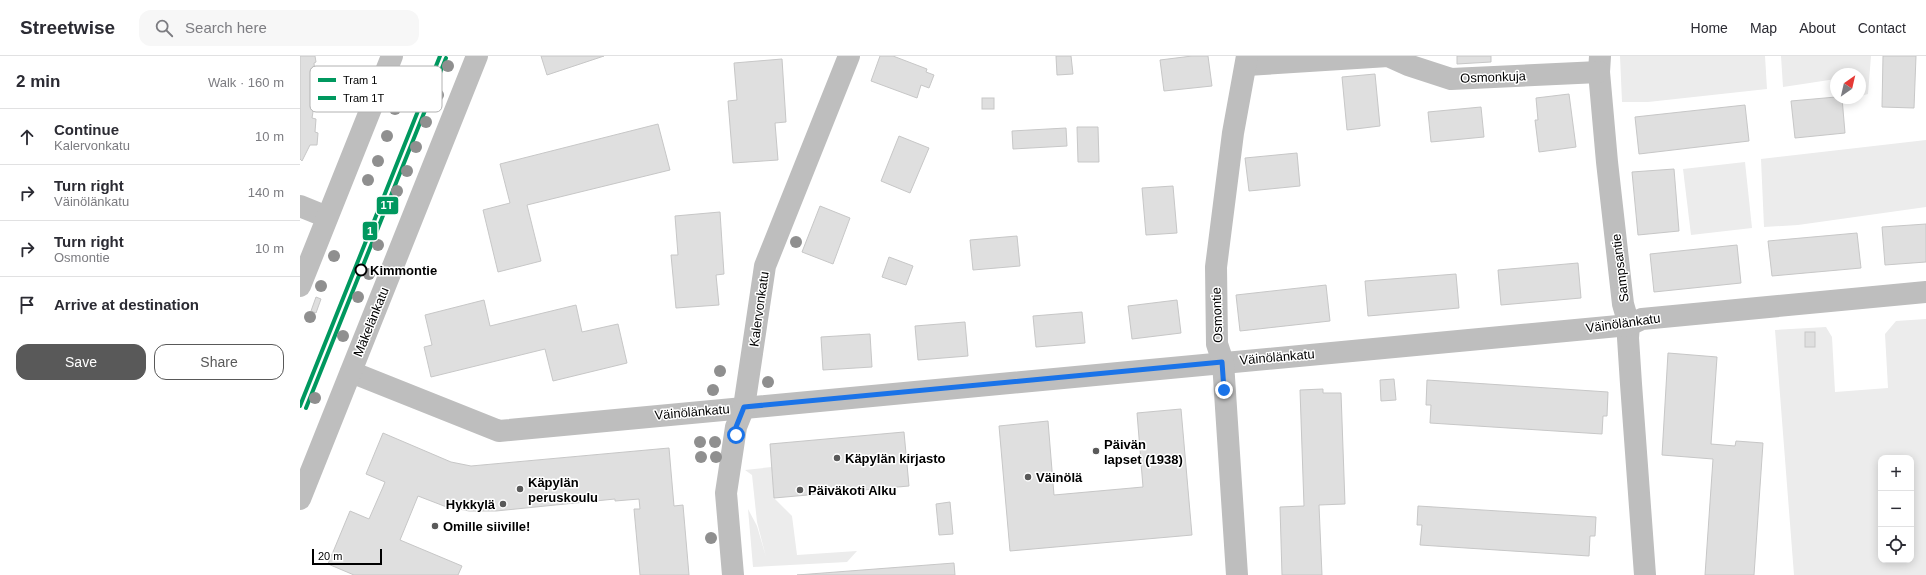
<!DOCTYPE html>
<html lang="en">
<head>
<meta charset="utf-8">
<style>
	body { margin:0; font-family:Arial,sans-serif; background:#f7f7f7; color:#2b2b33 }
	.controls { position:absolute; right:12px; bottom:12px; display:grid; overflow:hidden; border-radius:8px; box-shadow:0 2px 10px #0003 }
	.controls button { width:36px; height:36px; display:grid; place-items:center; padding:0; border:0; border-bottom:1px solid #e1e1e2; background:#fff; color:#2b2b33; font:20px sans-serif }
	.compass { position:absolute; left:1530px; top:12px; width:36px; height:36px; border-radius:50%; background:#fff; box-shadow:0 2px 10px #0003; rotate:34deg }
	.scale { position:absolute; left:12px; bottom:10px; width:70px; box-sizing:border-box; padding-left:4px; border:2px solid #000; border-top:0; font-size:11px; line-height:14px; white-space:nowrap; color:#000; -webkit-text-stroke:3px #fff; paint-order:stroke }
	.stop { position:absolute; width:12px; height:12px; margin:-9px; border:3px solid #1a73e8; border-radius:50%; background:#fff }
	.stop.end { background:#1a73e8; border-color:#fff; box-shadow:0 1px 4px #0008 }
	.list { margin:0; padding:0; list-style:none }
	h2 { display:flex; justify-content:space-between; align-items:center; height:52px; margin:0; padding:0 16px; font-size:17px }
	h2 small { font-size:13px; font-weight:400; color:#7c7c81 }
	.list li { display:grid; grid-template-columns:26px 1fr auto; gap:12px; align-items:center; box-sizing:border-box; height:56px; padding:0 16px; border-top:1px solid #e1e1e2 }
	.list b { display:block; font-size:15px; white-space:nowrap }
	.list p { margin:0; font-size:13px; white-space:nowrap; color:#7c7c81 }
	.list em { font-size:13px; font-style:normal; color:#7c7c81 }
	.actions { display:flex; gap:8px; padding:12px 16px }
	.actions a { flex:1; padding:9px 0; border:1px solid #595959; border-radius:12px; text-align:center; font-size:14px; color:#595959 }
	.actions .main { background:#595959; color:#fff }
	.icon { flex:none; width:22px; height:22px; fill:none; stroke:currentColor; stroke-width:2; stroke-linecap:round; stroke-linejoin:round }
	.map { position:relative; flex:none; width:1626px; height:519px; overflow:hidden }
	header { display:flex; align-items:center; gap:24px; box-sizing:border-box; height:56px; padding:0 20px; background:#fff; border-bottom:1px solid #e1e1e2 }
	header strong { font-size:19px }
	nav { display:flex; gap:22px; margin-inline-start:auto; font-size:14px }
	.search { width:280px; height:36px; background:#f7f7f7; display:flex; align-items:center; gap:10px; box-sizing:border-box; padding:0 14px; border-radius:12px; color:#7c7c81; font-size:15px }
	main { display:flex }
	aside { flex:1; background:#fff }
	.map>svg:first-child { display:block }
	.green { fill:#ececec; fill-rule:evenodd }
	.building { fill:#dfdfdf; stroke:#c7c7c7 }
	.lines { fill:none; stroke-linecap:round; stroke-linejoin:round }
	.minor { stroke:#bebebe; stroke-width:22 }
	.primary { stroke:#bebebe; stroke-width:22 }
	.tram-1-casing { stroke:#fff; stroke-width:7 }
	.tram-2-casing { stroke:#fff; stroke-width:7 }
	.tram-1 { stroke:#00985f; stroke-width:4 }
	.tram-2 { stroke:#00985f; stroke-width:4 }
	.tree { fill:#8f8f8f }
	.route { stroke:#1a73e8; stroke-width:5 }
	.stop-dot { fill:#fff; stroke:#000; stroke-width:2 }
	.poi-dot { fill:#595959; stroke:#fff; stroke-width:1.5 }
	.labels { text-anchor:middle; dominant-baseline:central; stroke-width:3; stroke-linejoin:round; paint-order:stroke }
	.street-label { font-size:13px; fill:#000; stroke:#fff }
	.stop-label { font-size:13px; font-weight:bold; fill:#000; stroke:#fff; text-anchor:start }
	.poi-label { font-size:13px; font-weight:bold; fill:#000; stroke:#fff; text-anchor:start }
	.key { fill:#fff; stroke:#b2b2b2; stroke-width:1 }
	.key-label { font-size:11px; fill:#000 }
	.line-badge { stroke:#fff; stroke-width:1.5 }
	.badge-label { font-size:11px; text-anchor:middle; font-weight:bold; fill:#fff }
</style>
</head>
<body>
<header>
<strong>Streetwise</strong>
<div class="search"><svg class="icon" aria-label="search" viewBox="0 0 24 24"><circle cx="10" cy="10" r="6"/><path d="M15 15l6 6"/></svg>Search here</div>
<nav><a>Home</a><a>Map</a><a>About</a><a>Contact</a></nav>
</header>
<main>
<aside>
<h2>2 min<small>Walk · 160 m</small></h2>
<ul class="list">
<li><svg class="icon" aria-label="ahead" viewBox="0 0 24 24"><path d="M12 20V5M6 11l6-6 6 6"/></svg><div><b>Continue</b><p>Kalervonkatu</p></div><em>10 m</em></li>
<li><svg class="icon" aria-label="right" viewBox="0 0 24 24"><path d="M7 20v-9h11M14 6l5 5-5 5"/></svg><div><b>Turn right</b><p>Väinölänkatu</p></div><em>140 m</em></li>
<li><svg class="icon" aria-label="right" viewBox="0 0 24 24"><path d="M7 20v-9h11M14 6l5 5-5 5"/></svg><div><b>Turn right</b><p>Osmontie</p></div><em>10 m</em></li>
<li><svg class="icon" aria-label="arrive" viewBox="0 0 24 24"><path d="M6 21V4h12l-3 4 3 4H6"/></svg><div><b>Arrive at destination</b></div></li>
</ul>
<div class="actions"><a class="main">Save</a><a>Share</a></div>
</aside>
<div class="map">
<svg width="1626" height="519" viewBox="0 0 1626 519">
	<rect width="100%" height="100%" fill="#fff"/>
	<g class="green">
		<path d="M1320,0h145l2,33 -119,13h-26z"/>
		<path d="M1481,0h90l-3,38 -8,2v-22h-24v5l-53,8z"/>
		<path d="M1626,84v67l-128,18 -34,2 -3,-68z"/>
		<path d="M1445,106l7,66 -61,7 -8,-66z"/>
		<path d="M1626,263v256h-132l-19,-245 51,-3 6,10 3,55 53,-4 -3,-54 11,-13zM1581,402h30v102h-30z"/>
		<path d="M472,411l2,31 18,18 5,39 60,-4 -10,11 -94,5 -5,-58 9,17 9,31 -9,-35 -5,-47 -7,-5z"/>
	</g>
	<g class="building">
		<path d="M0,0h15l1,6 -2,1 1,12h4l-7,43 4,1 -1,13 3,1 -1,12h-7l-8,16 -2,-2z"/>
		<path d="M241,0h63l-57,19z"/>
		<path d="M580,0h13l34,13 -1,3 8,3 -5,13 -8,-3 -4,13 -46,-17z"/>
		<path d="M756,0h15l2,18 -16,1z"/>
		<path d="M892,0h16l4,30 -48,5 -4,-31z"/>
		<path d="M1157,0h34v6l-34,2z"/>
		<path d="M1583,0h33l-2,52 -32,-1z"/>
		<path d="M482,3l4,63 -11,1 3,37 -45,3 -5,-62 9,-1 -3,-37z"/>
		<path d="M1075,18l5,52 -33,4 -5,-53z"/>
		<path d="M1269,38l7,53 -37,5 -4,-32h3l-2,-22z"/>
		<path d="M1536,41l6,1 3,35 -50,5 -4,-37z"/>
		<rect x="682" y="42" width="12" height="11"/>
		<path d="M1445,49l4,36 -110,13 -4,-37z"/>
		<path d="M1181,51l3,30 -53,5 -3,-30z"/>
		<path d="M358,68l12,46 -143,35 14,56 -43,11 -15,-62 27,-7 -10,-39z"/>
		<path d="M777,71h21l1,35h-21z"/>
		<path d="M766,72l1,18 -54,3 -1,-18z"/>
		<path d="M599,80l30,12 -19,45 -29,-12z"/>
		<path d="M997,97l3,33 -51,5 -4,-33z"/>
		<path d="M1374,113l5,62 -41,4 -6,-63z"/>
		<path d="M873,130l4,47 -31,2 -4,-47z"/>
		<path d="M520,150l30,12 -17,46 -31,-12z"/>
		<path d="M420,156l4,62 -8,1 3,30 -43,3 -5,-53h7l-3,-39z"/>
		<path d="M1626,168v38l-41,3 -3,-38z"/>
		<path d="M1557,177l4,35 -89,8 -4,-35z"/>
		<path d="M717,180l3,30 -47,4 -3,-30z"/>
		<path d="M1437,189l4,38 -87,9 -4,-38z"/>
		<path d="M589,201l24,9 -7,19 -24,-8z"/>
		<path d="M1278,207l3,35 -80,7 -3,-35z"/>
		<path d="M1156,218l3,34 -91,8 -3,-35z"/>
		<path d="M1026,229l4,36 -90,10 -4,-36z"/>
		<path d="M16,241l5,2 -5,14 -5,-2z"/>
		<path d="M184,244l6,26 86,-21 6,27 36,-8 9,39 -74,18 -8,-32 -114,28 -7,-30 8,-2 -7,-30z"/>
		<path d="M877,244l4,33 -49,6 -4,-33z"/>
		<path d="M782,256l3,31 -49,4 -3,-31z"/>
		<path d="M665,266l3,34 -50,4 -3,-34z"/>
		<rect x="1505" y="276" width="10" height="15"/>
		<path d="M570,278l2,33 -49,3 -2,-33z"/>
		<path d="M1368,297l49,4 -6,87 24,2 1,-5 27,2 -9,132h-49l8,-116 -51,-4z"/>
		<path d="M1094,323l2,21 -15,1 -1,-21z"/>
		<path d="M1127,324l181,12 -1,24h-4l-1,18 -172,-11 1,-18h-5z"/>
		<path d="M1023,333v4h18l4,111 -26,1 3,70h-40l-2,-68 24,-1 -4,-116z"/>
		<path d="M881,353l11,126 -182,16 -11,-125 49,-5 6,74 89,-8 -6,-74z"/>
		<path d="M604,376l5,54 -135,12 -4,-54z"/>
		<path d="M83,377l68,29 20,4 198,-18 5,58 9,-1 6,70h-49l-6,-66h6l-1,-10 -24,2v-2l-119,12h-27l-25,-5 -26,-10 -18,44 62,26 -4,9h-104l-26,-11 22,-53 19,8 14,-32 2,-5 -19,-8z"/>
		<path d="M650,446l3,32 -14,1 -3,-31z"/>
		<path d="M1118,450l178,11 -1,19h-5l-1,20 -169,-11 2,-20h-5z"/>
		<path d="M654,507l1,12h-158z"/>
	</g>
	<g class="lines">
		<g class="minor">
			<path d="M1300,0l-1,16 8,90 16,142 6,21 -1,13 3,46 14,191"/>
			<path d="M947,9l141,-9 20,9 43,14 148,-7"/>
			<path d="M0,150l27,11"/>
			<path d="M51,316l148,59 1130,-106 13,-6 284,-27"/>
			<path d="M433,519l-7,-82 10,-66 8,-20 21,-141 84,-210"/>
			<path d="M937,519l-14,-213 -6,-18 -1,-77 17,-134 14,-77"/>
		</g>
		<g class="primary">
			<path d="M0,230l92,-230"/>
			<path d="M0,443l177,-443"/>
		</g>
		<g class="tram-1-casing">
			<path id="tram-1" d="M0,350l140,-350"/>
		</g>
		<g class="tram-2-casing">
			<path id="tram-2" d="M6,352l140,-350"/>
		</g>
		<use href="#tram-1" class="tram-1"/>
		<use href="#tram-2" class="tram-2"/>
	</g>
	<g class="tree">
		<circle cx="148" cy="10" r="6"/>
		<circle cx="138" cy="39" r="6"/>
		<circle cx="95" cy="53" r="6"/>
		<circle cx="126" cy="66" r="6"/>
		<circle cx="87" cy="80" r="6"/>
		<circle cx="116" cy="91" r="6"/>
		<circle cx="78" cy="105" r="6"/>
		<circle cx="107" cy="115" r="6"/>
		<circle cx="68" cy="124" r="6"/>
		<circle cx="97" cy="135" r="6"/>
		<circle cx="496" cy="186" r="6"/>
		<circle cx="78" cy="189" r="6"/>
		<circle cx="34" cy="200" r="6"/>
		<circle cx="69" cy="218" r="6"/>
		<circle cx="21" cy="230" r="6"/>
		<circle cx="58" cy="241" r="6"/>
		<circle cx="10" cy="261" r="6"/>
		<circle cx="43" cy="280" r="6"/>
		<circle cx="420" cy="315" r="6"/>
		<circle cx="468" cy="326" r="6"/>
		<circle cx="413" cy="334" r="6"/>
		<circle cx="15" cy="342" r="6"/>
		<circle cx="400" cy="386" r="6"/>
		<circle cx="415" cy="386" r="6"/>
		<circle cx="401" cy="401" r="6"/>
		<circle cx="416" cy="401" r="6"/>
		<circle cx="411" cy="482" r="6"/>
	</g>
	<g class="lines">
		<path class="route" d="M436,379v-8l8,-20 478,-45 2,28"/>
	</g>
	<circle class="stop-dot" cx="61" cy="214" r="5.5"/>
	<g class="poi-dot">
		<circle cx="796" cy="395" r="4"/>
		<circle cx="537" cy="402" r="4"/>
		<circle cx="728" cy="421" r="4"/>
		<circle cx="220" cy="433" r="4"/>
		<circle cx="500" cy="434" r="4"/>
		<circle cx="203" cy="448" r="4"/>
		<circle cx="135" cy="470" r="4"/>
	</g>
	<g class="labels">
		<g class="street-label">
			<text transform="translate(1193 21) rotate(-2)">Osmonkuja</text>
			<text transform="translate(1320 212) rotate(-97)">Sampsantie</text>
			<text transform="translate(459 253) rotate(-82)">Kalervonkatu</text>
			<text transform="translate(917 259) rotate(-92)">Osmontie</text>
			<text transform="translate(71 266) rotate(-68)">Mäkelänkatu</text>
			<text transform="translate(1323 267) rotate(-8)">Väinölänkatu</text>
			<text transform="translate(977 301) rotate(-5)">Väinölänkatu</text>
			<text transform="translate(392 356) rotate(-5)">Väinölänkatu</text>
		</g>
		<g class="stop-label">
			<text x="70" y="214">Kimmontie</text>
		</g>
		<g class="poi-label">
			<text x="804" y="388">Päivän<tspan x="804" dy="15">lapset (1938)</tspan></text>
			<text x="545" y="402">Käpylän kirjasto</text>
			<text x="736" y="421">Väinölä</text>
			<text x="228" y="426">Käpylän<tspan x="228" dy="15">peruskoulu</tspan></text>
			<text x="508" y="434">Päiväkoti Alku</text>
			<text x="195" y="448" text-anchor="end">Hykkylä</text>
			<text x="143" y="470">Omille siiville!</text>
		</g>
	</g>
	<rect x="10" y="10" width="132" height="46" rx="6" class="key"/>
	<rect x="18" y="22" width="18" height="4" fill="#00985f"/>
	<rect x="18" y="40" width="18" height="4" fill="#00985f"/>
	<g class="key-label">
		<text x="43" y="28">Tram 1</text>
		<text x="43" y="46">Tram 1T</text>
	</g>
	<g class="line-badge">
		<rect x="76" y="140" width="23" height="19" rx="4" fill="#00985f"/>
		<rect x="62" y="165" width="16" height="20" rx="4" fill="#00985f"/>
	</g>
	<g class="badge-label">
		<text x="87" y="153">1T</text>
		<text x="70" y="179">1</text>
	</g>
</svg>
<div class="controls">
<button>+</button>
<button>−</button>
<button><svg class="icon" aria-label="locate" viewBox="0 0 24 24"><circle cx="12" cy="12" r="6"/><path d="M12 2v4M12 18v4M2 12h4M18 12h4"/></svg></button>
</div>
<svg class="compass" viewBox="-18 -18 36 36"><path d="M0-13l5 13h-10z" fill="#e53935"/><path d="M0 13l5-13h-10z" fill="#7c7c81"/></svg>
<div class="scale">20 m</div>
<div class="stop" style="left:436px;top:379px"></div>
<div class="stop end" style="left:924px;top:334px"></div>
</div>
</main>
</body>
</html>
